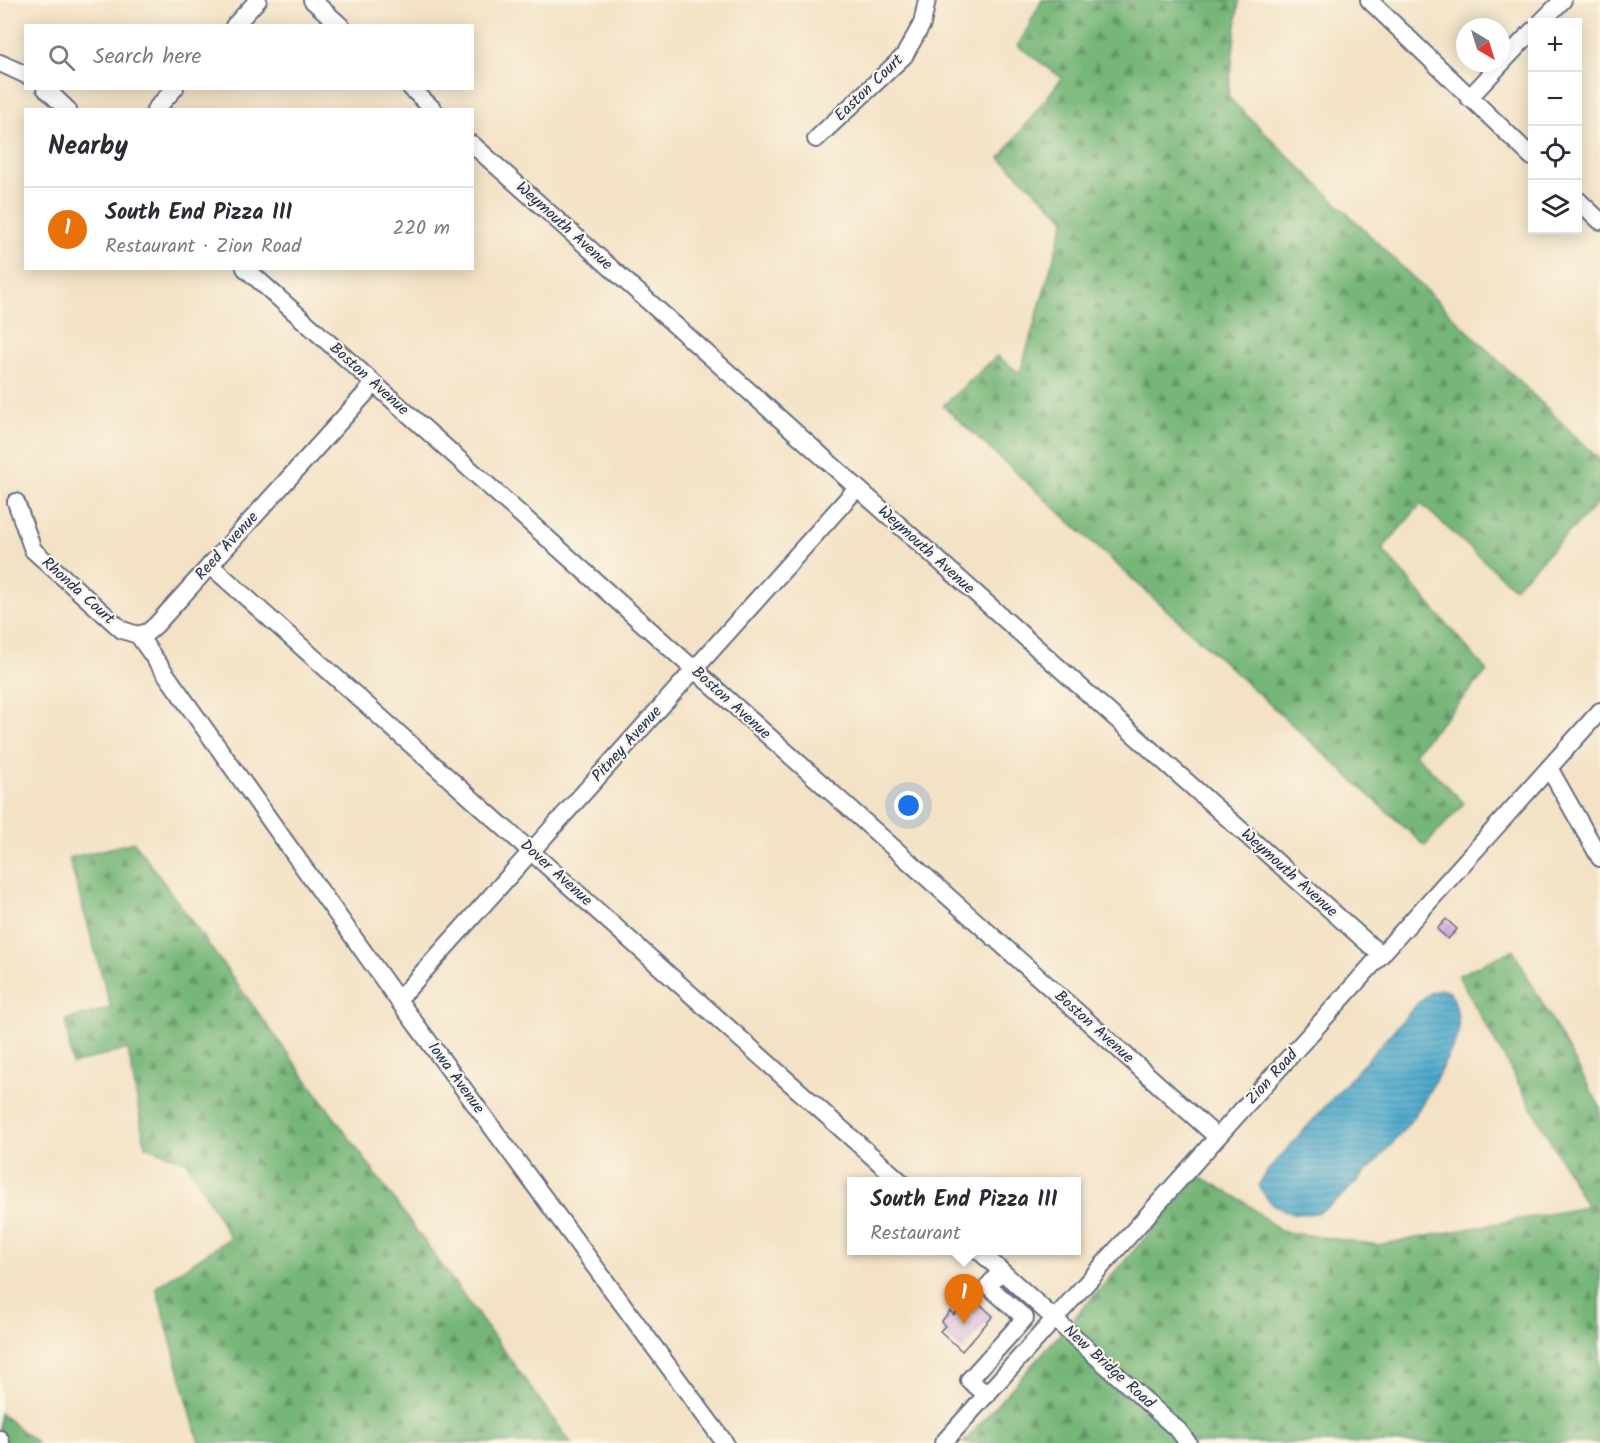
<!DOCTYPE html>
<html lang="en">
<head>
<meta charset="utf-8">
<style>
	body { margin:0; font-family:Kalam,sans-serif; background:#f2f2f3; color:#2b2b33 }
	.controls { position:absolute; right:18px; top:18px; display:grid; overflow:hidden; border-radius:0px; box-shadow:0 3px 15px #0003 }
	.controls button { width:54px; height:54px; display:grid; place-items:center; padding:0; border:0; border-bottom:2px solid #e1e1e2; background:#fff; color:#2b2b33; font:30px sans-serif }
	.compass { position:absolute; left:1456px; top:18px; width:54px; height:54px; border-radius:50%; background:#fff; box-shadow:0 3px 15px #0003; rotate:142deg }
	.you { position:absolute; left:909px; top:806px; width:21px; height:21px; margin:-15px; border:4px solid #fff; border-radius:50%; background:#1a73e8; box-shadow:0 0 0 9px #1a73e833 }
	.badge { display:grid; place-items:center; width:39px; height:39px; border-radius:50%; background:#d93025; color:#fff; font-size:20px; font-weight:700 }
	.pin { position:absolute; translate:-50% -50px; filter:drop-shadow(0 2px 3px #0008) }
	.pin::after { content:''; position:absolute; top:32px; width:21px; height:18px; background:inherit; clip-path:polygon(0 0,100% 0,50% 100%) }
	.popup { position:absolute; left:847px; top:1177px; width:234px; height:78px; box-sizing:border-box; display:grid; place-content:center; border-radius:0px; background:#fff; filter:drop-shadow(0 2px 4px #0005); font-size:20px; white-space:nowrap; color:#7c7c81 }
	.popup b { font-size:22px; color:#2b2b33 }
	.popup::after { content:''; position:absolute; left:50%; top:100%; margin-left:-12px; border:12px solid transparent; border-top-color:#fff }
	.list { margin:0; padding:0; list-style:none }
	h2 { display:flex; justify-content:space-between; align-items:center; height:78px; margin:0; padding:0 24px; font-size:26px }
	h2 small { font-size:20px; font-weight:400; color:#7c7c81 }
	.list li { display:grid; grid-template-columns:39px 1fr auto; gap:18px; align-items:center; box-sizing:border-box; height:84px; padding:0 24px; border-top:2px solid #e1e1e2 }
	.list b { display:block; font-size:22px; white-space:nowrap }
	.list p { margin:0; font-size:20px; white-space:nowrap; color:#7c7c81 }
	.list em { font-size:20px; font-style:normal; color:#7c7c81 }
	.icon { flex:none; width:33px; height:33px; fill:none; stroke:currentColor; stroke-width:2; stroke-linecap:round; stroke-linejoin:round }
	.map { position:relative; flex:none; width:1600px; height:1443px; overflow:hidden }
	.search { position:absolute; background:#fff; box-shadow:0 3px 15px #0003; left:24px; top:24px; width:450px; height:66px; display:flex; align-items:center; gap:15px; box-sizing:border-box; padding:0 21px; border-radius:0px; color:#7c7c81; font-size:22px }
	.panel { position:absolute; background:#fff; box-shadow:0 3px 15px #0003; left:24px; top:108px; width:450px; height:162px; border-radius:0px }
	.map>svg:first-child { display:block }
	.forest { fill:url(#forest-firs); stroke:#48726b; stroke-width:1.5 }
	.water { fill:url(#water-rules); stroke:#346c94; stroke-width:1.5 }
	.building { fill:url(#building-hatch) }
	.lines { fill:none; stroke-linecap:round; stroke-linejoin:round }
	.minor-casing { stroke:#676e82; stroke-width:20 }
	.minor { stroke:#fff; stroke-width:16 }
	.labels { text-anchor:middle; dominant-baseline:central; stroke-width:4.5; stroke-linejoin:round; paint-order:stroke }
	.street-label { font-size:16px; fill:#1b2f5e; stroke:#fcf5e5 }
</style>
</head>
<body>
<div class="map">
<svg width="1600" height="1443" viewBox="0 0 1600 1443">
	<defs>
		<pattern id="forest-firs" width="22" height="20" patternUnits="userSpaceOnUse" patternTransform="scale(1.5)"><rect width="22" height="20" fill="#76b678"/><path d="M5 1l3.5 6h-7zM16 11l3.5 6h-7z" fill="#609466"/></pattern>
		<pattern id="water-rules" width="6" height="5" patternUnits="userSpaceOnUse" patternTransform="scale(1.5)"><rect width="6" height="5" fill="#4da9cb"/><path d="M0 2.5h6" fill="none" stroke="#3f8aa8"/></pattern>
		<pattern id="building-hatch" width="6" height="6" patternUnits="userSpaceOnUse" patternTransform="scale(1.5)"><rect width="6" height="6" fill="#d2a2d9"/><path d="M-1 1l2-2M0 6l6-6M5 7l2-2" fill="none" stroke="#aa84b3"/></pattern>
	</defs>
	<rect width="100%" height="100%" fill="#fcf5e5"/>
	<filter id="ink" filterUnits="userSpaceOnUse"><feTurbulence type="fractalNoise" baseFrequency=".0167" numOctaves="2"/><feDisplacementMap in="SourceGraphic" scale="12" xChannelSelector="R" yChannelSelector="G"/><feConvolveMatrix kernelMatrix="1 2 1 2 8 2 1 2 1" color-interpolation-filters="sRGB"/></filter>
	<filter id="wash" filterUnits="userSpaceOnUse"><feTurbulence type="fractalNoise" baseFrequency=".008" numOctaves="4" result="noise"/><feDisplacementMap in="SourceGraphic" scale="24" xChannelSelector="R" yChannelSelector="G"/><feGaussianBlur stdDeviation="1.35" result="paint"/><feColorMatrix in="noise" values="0 0 0 0 0 0 0 0 0 0 0 0 0 0 0 0 0 1.4 0 .05"/><feComposite in="paint" operator="in"/></filter>
	<g filter="url(#wash)">
		<rect width="100%" height="100%" fill="#f3e2c5"/>
		<g class="forest">
			<path d="M1042,0h197l-11,97 372,363v41l-86,87 -93,-84 -39,45 105,122 -73,82 50,50 -39,43 -482,-440 54,-50 23,17 45,-154 -65,-61 62,-80 -44,-32z"/>
			<path d="M134,842l437,601h-372l-43,-156 74,-49 -43,-76 -42,-16 -17,-97 -56,15 -6,-44 45,-12 -42,-150z"/>
			<path d="M1513,950l87,157v336h-637l237,-267 45,26 35,29 98,14 209,-38 -129,-232z"/>
			<path d="M0,1413l37,30h-37z"/>
		</g>
		<path class="water" d="M1440,989l10,3c7,11 10,32 8,44 -13,26 -26,53 -42,77 -15,23 -76,92 -100,100 -7,2 -16,0 -23,0 -15,-1 -29,-15 -34,-28l4,-9 155,-173 12,-10z"/>
		<g id="blocks">
			<g class="building">
				<path d="M1446,919l11,10 -9,10 -11,-10z"/>
				<path d="M971,1296l22,20 -31,35 -22,-20 5,-5 -4,-4 9,-11 4,4z"/>
			</g>
		</g>
	</g>
	<g filter="url(#ink)">
		<use href="#blocks" fill-opacity="0" stroke="#676e82" stroke-width="1.5"/>
		<g class="lines">
			<g class="minor-casing">
				<g id="minor">
					<path d="M312,0l29,26"/>
					<path d="M1369,0l163,157"/>
					<path d="M1541,22l22,-22"/>
					<path d="M234,26l24,-26"/>
					<path d="M0,63l26,12"/>
					<path d="M45,88l23,22"/>
					<path d="M411,88l23,22"/>
					<path d="M1469,98l63,-67"/>
					<path d="M155,110l20,-22"/>
					<path d="M816,139l88,-83 18,-32 5,-24"/>
					<path d="M472,144l909,811"/>
					<path d="M1578,200l22,21"/>
					<path d="M245,268l972,869"/>
					<path d="M374,384l-218,241 -8,7 -10,3 260,365 327,443"/>
					<path d="M16,502l17,48 89,80 16,5"/>
					<path d="M210,565l691,617"/>
					<path d="M1549,768l51,90"/>
					<path d="M398,1000l459,-512"/>
					<path d="M978,1250l201,181 9,12"/>
					<path d="M987,1395l-18,-15 56,-62 -37,-32 13,-15"/>
					<path d="M0,1439l1,4"/>
					<path d="M943,1443l657,-732"/>
				</g>
			</g>
			<use href="#minor" class="minor"/>
		</g>
	</g>
	<g class="labels">
		<g class="street-label">
			<text transform="translate(869 88) rotate(-44)">Easton Court</text>
			<text transform="translate(564 226) rotate(42)">Weymouth Avenue</text>
			<text transform="translate(369 379) rotate(42)">Boston Avenue</text>
			<text transform="translate(227 546) rotate(-48)">Reed Avenue</text>
			<text transform="translate(926 550) rotate(42)">Weymouth Avenue</text>
			<text transform="translate(78 591) rotate(42)">Rhonda Court</text>
			<text transform="translate(731 703) rotate(42)">Boston Avenue</text>
			<text transform="translate(627 744) rotate(-48)">Pitney Avenue</text>
			<text transform="translate(556 873) rotate(42)">Dover Avenue</text>
			<text transform="translate(1289 873) rotate(42)">Weymouth Avenue</text>
			<text transform="translate(1094 1027) rotate(42)">Boston Avenue</text>
			<text transform="translate(1272 1077) rotate(-48)">Zion Road</text>
			<text transform="translate(456 1078) rotate(54)">Iowa Avenue</text>
			<text transform="translate(1109 1367) rotate(42)">New Bridge Road</text>
		</g>
	</g>
</svg>
<div class="controls">
<button>+</button>
<button>−</button>
<button><svg class="icon" aria-label="locate" viewBox="0 0 24 24"><circle cx="12" cy="12" r="6"/><path d="M12 2v4M12 18v4M2 12h4M18 12h4"/></svg></button>
<button><svg class="icon" aria-label="layers" viewBox="0 0 24 24"><path d="M12 4l9 5-9 5-9-5zM3 14l9 5 9-5"/></svg></button>
</div>
<svg class="compass" viewBox="-18 -18 36 36"><path d="M0-13l5 13h-10z" fill="#e53935"/><path d="M0 13l5-13h-10z" fill="#7c7c81"/></svg>
<div class="you"></div>
<div class="pin badge" style="left:964px;top:1324px;background:#e8710a">1</div>
<div class="popup"><b>South End Pizza III</b>Restaurant</div>
<div class="search"><svg class="icon" aria-label="search" viewBox="0 0 24 24"><circle cx="10" cy="10" r="6"/><path d="M15 15l6 6"/></svg>Search here</div>
<section class="panel">
<h2>Nearby<small></small></h2>
<ul class="list">
<li><span class="badge" style="background:#e8710a">1</span><div><b>South End Pizza III</b><p>Restaurant · Zion Road</p></div><em>220 m</em></li>
</ul>
</section>
</div>
</body>
</html>
